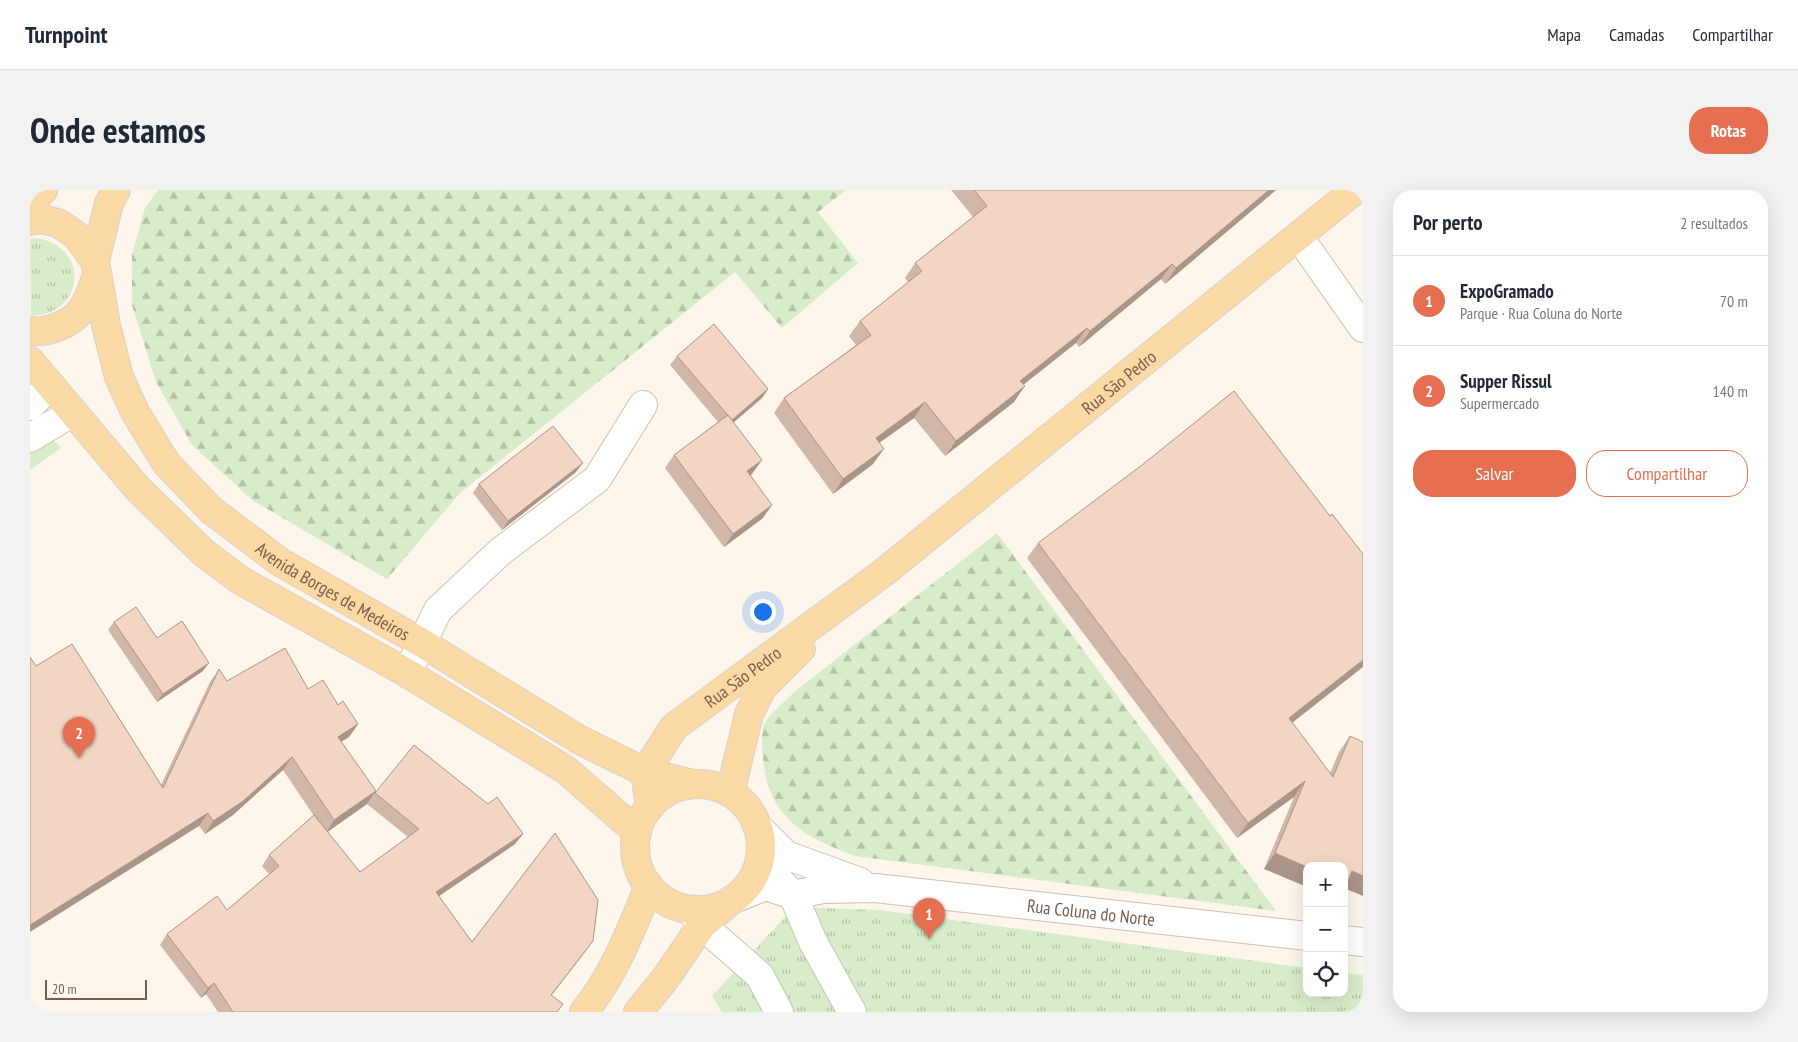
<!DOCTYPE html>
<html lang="pt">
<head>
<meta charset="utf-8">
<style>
	body { margin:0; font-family:"PT Sans Narrow",sans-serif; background:#f2f2f3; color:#1f2937 }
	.controls { position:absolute; right:15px; bottom:15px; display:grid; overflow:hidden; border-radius:10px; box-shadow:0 5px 20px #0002 }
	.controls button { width:45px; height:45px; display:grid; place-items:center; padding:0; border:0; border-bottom:1px solid #e0e1e3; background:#fff; color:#1f2937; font:25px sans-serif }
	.scale { position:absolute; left:15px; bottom:12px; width:102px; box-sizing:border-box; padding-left:5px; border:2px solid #7a5c4d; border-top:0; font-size:14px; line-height:18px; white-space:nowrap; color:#7a5c4d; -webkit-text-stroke:4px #fffaf3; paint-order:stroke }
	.you { position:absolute; left:732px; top:421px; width:18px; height:18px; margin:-12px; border:4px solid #fff; border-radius:50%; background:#1a73e8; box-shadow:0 0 0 8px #1a73e833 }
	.badge { display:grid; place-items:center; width:32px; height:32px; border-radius:50%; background:#e76f51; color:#fff; font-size:16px; font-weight:700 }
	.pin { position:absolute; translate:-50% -41px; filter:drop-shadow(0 1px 2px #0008) }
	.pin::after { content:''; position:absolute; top:26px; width:18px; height:15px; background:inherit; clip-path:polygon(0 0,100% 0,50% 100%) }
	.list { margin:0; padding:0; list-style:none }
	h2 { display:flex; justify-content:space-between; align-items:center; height:65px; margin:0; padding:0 20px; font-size:21px }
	h2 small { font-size:16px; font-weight:400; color:#747a83 }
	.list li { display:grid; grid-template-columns:32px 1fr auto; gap:15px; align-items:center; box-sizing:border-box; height:90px; padding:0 20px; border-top:1px solid #e0e1e3 }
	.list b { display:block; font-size:19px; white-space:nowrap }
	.list p { margin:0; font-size:16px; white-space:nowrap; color:#747a83 }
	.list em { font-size:16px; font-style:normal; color:#747a83 }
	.actions { display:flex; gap:10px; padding:15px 20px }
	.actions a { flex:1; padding:11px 0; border:1px solid #e76f51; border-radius:20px; text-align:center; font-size:18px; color:#e76f51 }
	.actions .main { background:#e76f51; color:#fff }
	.icon { flex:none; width:28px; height:28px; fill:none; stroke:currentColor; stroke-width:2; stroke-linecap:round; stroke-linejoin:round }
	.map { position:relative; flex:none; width:1333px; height:822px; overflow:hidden; border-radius:20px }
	header { display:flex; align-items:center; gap:30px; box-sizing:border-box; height:70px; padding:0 25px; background:#fff; border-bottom:1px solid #e0e1e3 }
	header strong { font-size:24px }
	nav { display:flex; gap:28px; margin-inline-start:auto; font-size:18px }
	.intro { display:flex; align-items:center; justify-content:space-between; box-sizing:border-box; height:120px; padding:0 30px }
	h1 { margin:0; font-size:35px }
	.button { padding:12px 22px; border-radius:20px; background:#e76f51; color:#fff; font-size:18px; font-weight:700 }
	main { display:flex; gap:30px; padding:0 30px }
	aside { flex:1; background:#fff; border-radius:20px; box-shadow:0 5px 20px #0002 }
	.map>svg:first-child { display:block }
	.grass { fill:url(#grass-tufts) }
	.forest { fill:url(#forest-firs) }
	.pitch { fill:#d8ecc9 }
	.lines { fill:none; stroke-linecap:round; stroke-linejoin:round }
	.minor-casing { stroke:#d1beb0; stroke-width:30 }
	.major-casing { stroke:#dad1cd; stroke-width:30 }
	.minor { stroke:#fff; stroke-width:28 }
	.major { stroke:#fbd9a5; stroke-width:28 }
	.wall { fill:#d1b7a8 }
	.shaded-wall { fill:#aa9588 }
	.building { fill:#f3d5c3; stroke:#aa9588 }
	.labels { text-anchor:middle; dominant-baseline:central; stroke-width:5; stroke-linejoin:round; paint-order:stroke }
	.street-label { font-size:18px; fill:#7a5c4d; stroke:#fffaf3 }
</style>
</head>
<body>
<header>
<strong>Turnpoint</strong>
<nav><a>Mapa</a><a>Camadas</a><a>Compartilhar</a></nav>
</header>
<div class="intro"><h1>Onde estamos</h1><a class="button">Rotas</a></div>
<main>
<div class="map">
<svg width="1333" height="822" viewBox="0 0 1333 822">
	<defs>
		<pattern id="grass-tufts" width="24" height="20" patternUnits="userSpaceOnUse" patternTransform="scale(1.25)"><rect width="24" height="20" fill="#d8ecc9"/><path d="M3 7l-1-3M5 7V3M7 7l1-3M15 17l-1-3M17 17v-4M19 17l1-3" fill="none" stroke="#b4c2a5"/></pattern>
		<pattern id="forest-firs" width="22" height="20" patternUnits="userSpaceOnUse" patternTransform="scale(1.25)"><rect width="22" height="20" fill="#d8ecc9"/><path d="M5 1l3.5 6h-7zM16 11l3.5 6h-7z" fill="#b4c2a5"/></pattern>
	</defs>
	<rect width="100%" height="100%" fill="#fdf6ec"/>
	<g class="grass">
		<path d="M6,48c54,8 50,76 -5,78l-1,-77z"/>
		<path d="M764,717l85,3 428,58v25h37v-20l19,2v37h-641l-10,-16z"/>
	</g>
	<g class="forest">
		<path d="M128,0h688l-28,22 40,51 -76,65 -47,-56 -275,221 -73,86 -135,-79 -60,-55 -36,-63 -24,-77v-51l13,-46z"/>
		<path d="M967,343l279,378 -421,-55c-52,-20 -86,-37 -92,-98 -1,-8 -2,-26 1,-34 6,-11 20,-21 29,-31z"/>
	</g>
	<path class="pitch" d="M0,225l31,33 -31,22z"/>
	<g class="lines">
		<g class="minor-casing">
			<g id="minor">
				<path d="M1269,47l64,91"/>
				<path d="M0,216l20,-21"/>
				<path d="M0,248l43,-26"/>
				<path d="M377,483l31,-63 63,-59 96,-72 46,-74"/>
				<path d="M727,636l29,29 74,27"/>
				<path d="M730,670l33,35 20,47 39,70"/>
				<path id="s1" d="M703,709l33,-13 27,9 30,-6 52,-1 432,48"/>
				<path d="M660,720l12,15 58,51 19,36"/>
				<path d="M1314,750l19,2"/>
			</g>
		</g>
		<g class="major-casing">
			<g id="major">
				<path d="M0,15l13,-15"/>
				<path id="s2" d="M0,31l12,-2 16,4 18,12 19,26 11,64 13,52 16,35 31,51 45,47 69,52 142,81 158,97 65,32 48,12"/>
				<path d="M65,71l14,-58 7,-13"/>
				<path d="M0,141c17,2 39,-6 51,-20 7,-9 11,-23 15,-33"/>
				<path d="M0,171l108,128 66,64 36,27 167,93 159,97 71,62"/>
				<circle cx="668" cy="657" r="63"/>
				<path d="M700,603l19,-79 13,-26 39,-39"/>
				<path id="s3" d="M620,617l-5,-35 29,-45 209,-154 472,-383"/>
				<path d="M554,822c30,-37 47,-82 65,-126"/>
				<path d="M608,822l27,-33 37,-54 24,-20"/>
			</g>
		</g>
		<use href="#minor" class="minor"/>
		<use href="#major" class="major"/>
	</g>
	<g class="wall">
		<path d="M921,0h325l-111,94 -4,-5 -82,68 -3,-4 -53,42 -9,17 -69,54 -31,-38 -35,25 -6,21 -40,30 -59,-81 10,-15 72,-53 -7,-9 11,-15 48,-39 -3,-4 10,-15 58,-46z"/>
		<path d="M647,166l91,33 -6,9 -29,24 19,52 -2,1 13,43 -39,29 -59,-79 9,-13 44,-33 -48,-57z"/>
		<path d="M546,282l-74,58 -29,-37 6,-9z"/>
		<path d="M1008,353l254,180 38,50 9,-21 11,-16 -6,152 -80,-19 30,-72 -57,41 -210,-280z"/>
		<path d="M84,432l43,16 46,33 -46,31 -49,-72z"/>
		<path d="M6,476l125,119 49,-103 9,-13 8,12 81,8 30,16 20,19 -9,13 -8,5 35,49 -9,13 -40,28 33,40 48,-35 -41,-33 8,-11 140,51 -76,52 33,46 121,-1 -42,55 12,8 -6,8h-339l-12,-18 -5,4 -41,-53 7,-11 60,-24 42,-36 -7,-8 7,-11 45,-39 -31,-46 -50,45 -28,19 -6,-8z"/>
	</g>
	<g class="shaded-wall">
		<path d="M1239,0h7l-111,94 11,-16z"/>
		<path d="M1142,74l-11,15 -82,68 11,-16z"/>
		<path d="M1057,138l-11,15 -67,53 11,-15z"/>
		<path d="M995,196l-11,16 -69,54 11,-15z"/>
		<path d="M738,199l-6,9 -37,32 6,-9z"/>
		<path d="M895,212l-11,16 -49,35 11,-15z"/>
		<path d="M854,259l-11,15 -40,30 10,-15z"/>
		<path d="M732,270l-10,14 -14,10 9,-13z"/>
		<path d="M553,273l-7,9 -74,58 6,-9z"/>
		<path d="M742,315l-9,13 -39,29 9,-13z"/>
		<path d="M1333,470v7l-85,67 11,-16z"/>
		<path d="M179,473l-6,8 -46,31 6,-8z"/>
		<path d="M328,534l-9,13 -20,12 9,-12z"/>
		<path d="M262,567l-9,13 -50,45 -28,19 8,-13z"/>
		<path d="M1275,591l-11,16 -57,41 11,-15z"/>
		<path d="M346,601l-9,13 -41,29 8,-13z"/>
		<path d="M178,623l-9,13 -169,106v-7z"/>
		<path d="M493,644l-8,10 -86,59 7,-11z"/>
		<path d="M1245,663l32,14v20l-43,-18z"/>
		<path d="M1322,681l11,5v20l-19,-8v-5z"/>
		<path d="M563,751l-8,11 -42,54 8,-11z"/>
		<path d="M184,793l-8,11 -5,4 7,-10z"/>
	</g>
	<g class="building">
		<path d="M944,0h295l-93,78 -4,-4 -82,67 -3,-3 -67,53 5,5 -69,55 -31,-39 -49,36 8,11 -41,30 -59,-81 87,-63 -11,-14 62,-50 -7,-8 72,-57z"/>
		<path d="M684,134l54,65 -36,31 -55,-64z"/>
		<path d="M1204,201l96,125 2,-2 31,40v106l-74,58 44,59 17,-41 13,6v134l-11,-5 -5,13 -3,-1v-17h-37v1l-32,-14 30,-72 -57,42 -210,-280 104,-78z"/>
		<path d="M698,225l34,45 -15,11 25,34 -39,29 -59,-79z"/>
		<path d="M523,236l30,37 -75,58 -29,-37z"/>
		<path d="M106,417l21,31 25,-17 27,42 -46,31 -49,-72z"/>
		<path d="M42,454l91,144 56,-119 8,12 58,-33 23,41 15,-9 15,25 5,-4 15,23 -20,13 38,54 -42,29 -42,-63 -50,45 -29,19 -5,-8 -178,112v-268l6,9z"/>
		<path d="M384,555l74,59 9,-7 26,37 -87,58 36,50 83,-109 43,67 -5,41 -42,54 12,9 -6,8h-324l-19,-29 -6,5 -41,-54 50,-38 10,14 52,-44 -10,-11 45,-40 46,57 59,-43 -44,-36z"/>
	</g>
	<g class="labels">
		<g class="street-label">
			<text stroke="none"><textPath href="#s3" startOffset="652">Rua São Pedro</textPath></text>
			<text stroke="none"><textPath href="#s2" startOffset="511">Avenida Borges de Medeiros</textPath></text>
			<text stroke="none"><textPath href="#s3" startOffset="174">Rua São Pedro</textPath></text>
			<text stroke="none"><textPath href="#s1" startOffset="364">Rua Coluna do Norte</textPath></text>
		</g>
	</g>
</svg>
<div class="controls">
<button>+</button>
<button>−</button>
<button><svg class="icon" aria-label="locate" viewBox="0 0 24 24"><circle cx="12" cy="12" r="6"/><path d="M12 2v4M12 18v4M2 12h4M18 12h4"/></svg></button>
</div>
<div class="scale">20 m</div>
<div class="you"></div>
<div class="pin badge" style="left:899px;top:749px">1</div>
<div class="pin badge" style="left:49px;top:568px">2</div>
</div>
<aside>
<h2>Por perto<small>2 resultados</small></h2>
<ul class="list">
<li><span class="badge">1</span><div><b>ExpoGramado</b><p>Parque · Rua Coluna do Norte</p></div><em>70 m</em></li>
<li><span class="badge">2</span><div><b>Supper Rissul</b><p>Supermercado</p></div><em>140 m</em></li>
</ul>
<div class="actions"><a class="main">Salvar</a><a>Compartilhar</a></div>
</aside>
</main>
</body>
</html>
